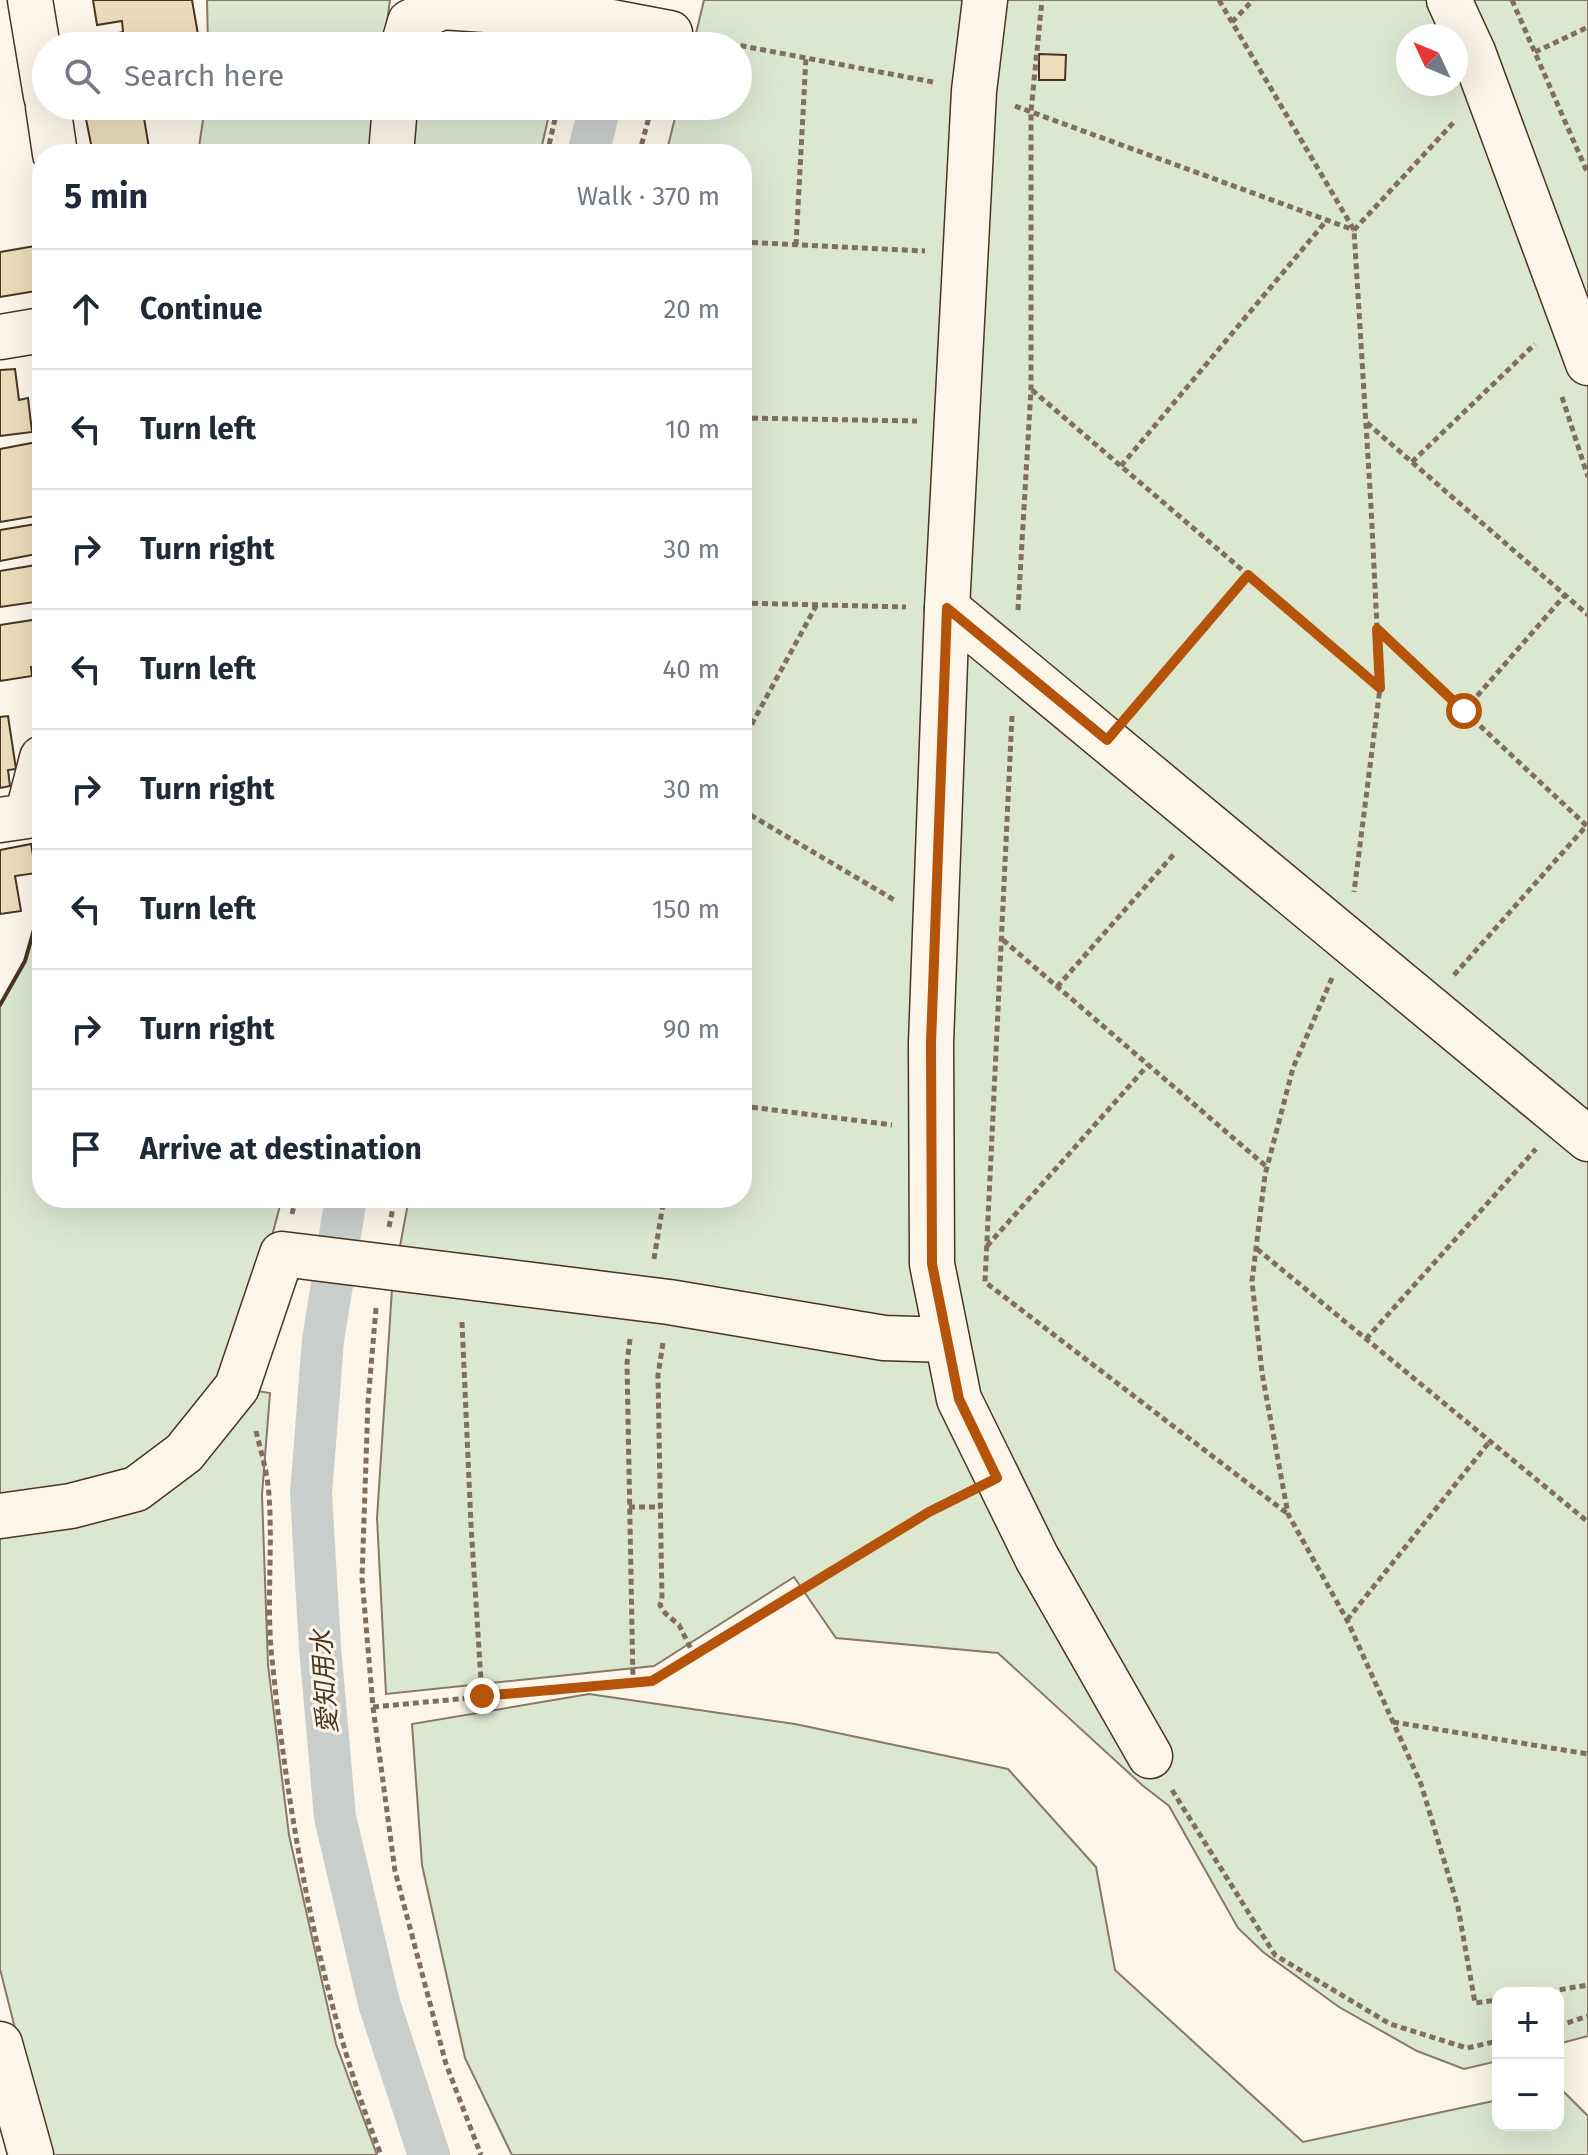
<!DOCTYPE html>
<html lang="en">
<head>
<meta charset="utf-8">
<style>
	body { margin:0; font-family:"Fira Sans","Noto Sans JP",sans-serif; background:#f6f6f7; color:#1f2937 }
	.controls { position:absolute; right:24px; bottom:24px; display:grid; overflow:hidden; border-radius:16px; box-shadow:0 8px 32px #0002 }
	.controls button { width:72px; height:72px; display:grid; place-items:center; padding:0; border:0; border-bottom:2px solid #e0e1e3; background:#fff; color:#1f2937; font:40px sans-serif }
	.compass { position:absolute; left:1396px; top:24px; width:72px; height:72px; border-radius:50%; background:#fff; box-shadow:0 8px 32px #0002; rotate:314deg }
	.stop { position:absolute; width:24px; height:24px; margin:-18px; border:6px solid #b45309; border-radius:50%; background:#fff }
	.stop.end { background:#b45309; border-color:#fff; box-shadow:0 2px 8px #0008 }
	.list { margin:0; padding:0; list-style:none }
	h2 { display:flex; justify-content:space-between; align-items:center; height:104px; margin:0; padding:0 32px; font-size:34px }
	h2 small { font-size:26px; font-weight:400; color:#747a83 }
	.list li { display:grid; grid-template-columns:52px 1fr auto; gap:24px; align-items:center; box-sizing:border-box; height:120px; padding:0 32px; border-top:2px solid #e0e1e3 }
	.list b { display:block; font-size:30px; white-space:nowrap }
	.list em { font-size:26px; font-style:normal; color:#747a83 }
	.icon { flex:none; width:44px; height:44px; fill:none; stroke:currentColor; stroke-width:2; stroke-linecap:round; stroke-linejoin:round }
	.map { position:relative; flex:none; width:1588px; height:2155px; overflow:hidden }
	.search { position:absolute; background:#fff; box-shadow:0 8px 32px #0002; left:32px; top:32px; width:720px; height:88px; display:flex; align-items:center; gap:20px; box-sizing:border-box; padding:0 28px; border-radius:44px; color:#747a83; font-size:30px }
	.panel { position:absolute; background:#fff; box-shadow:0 8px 32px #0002; left:32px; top:144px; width:720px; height:1064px; border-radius:32px }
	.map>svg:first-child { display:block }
	.green { fill:#dce7d0; stroke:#887966; stroke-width:2; fill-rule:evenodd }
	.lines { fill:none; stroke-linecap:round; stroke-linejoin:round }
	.canal { stroke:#c9cecd; stroke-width:42 }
	.building { fill:#ecdcbc; stroke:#4a3520; stroke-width:2 }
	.minor-casing { stroke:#4a3520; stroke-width:47 }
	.path { stroke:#7f6f5c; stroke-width:5; stroke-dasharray:6 4; stroke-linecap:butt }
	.minor { stroke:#fbf6e9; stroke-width:44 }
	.wall { stroke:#4a3520; stroke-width:4 }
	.route { stroke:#b45309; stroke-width:10 }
	.labels { text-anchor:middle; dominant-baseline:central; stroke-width:6; stroke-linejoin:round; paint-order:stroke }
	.water-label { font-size:26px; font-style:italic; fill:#4a3520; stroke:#fbf6e9 }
</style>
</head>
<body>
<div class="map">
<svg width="1588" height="2155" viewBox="0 0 1588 2155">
	<rect width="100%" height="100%" fill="#fbf6e9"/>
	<g class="green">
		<path d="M207,0h183l-6,46h-176z"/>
		<path d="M704,0h884v2036l-30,8v-51h-60v68l-34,8 -47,-18 -78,-44 -76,-55 -25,-24 -69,-122 -27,-21 -144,-132 -162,-15 -42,-61 -140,89 -268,28 -9,-176 15,-229 17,-91h333v-1044h-76l12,-48h60v-60h-45zM1408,36h48v48h-48z"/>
		<path d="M566,26l-4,20h-145l11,-19z"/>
		<path d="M205,106h173l-6,48h-174z"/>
		<path d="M414,106h137l-11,48h-129z"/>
		<path d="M42,900v298h240l-34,129 -15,34 -88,106 -145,34v-496l25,-44z"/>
		<path d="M251,1390l19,3 -8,102 6,170 21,170 47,209 41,111h-330l-47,-186v-435l65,-11z"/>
		<path d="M589,1694l206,30 213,45 88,98 19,103 188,172 195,-42v25h60l1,-38 29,29v39h-1076l-47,-97 -43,-193 -10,-141z"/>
	</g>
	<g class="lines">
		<g class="canal">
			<path d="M588,154l12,-48"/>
			<path d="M346,1198l-23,142 -12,154 9,153 15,170 44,186 50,152"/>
		</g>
	</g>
	<g class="building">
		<path d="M93,0h99l8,46h-88l-2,-11 13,-3 -1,-11 -25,4z"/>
		<path d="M1039,54l27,1 -1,25h-26z"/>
		<path d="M129,106h13l8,48h-57l-8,-40z"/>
		<path d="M41,245l1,45 -42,7v-45z"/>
		<path d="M15,369l4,31 9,-2 4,34 -32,4v-66z"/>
		<path d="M37,442l5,25v48l-42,7v-73z"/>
		<path d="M42,523v30l-42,8v-31z"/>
		<path d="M42,564v37l-42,6v-36z"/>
		<path d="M39,619l3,19v27l-11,2 1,9 -32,5v-56z"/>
		<path d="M8,716l8,53 -8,1 2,16 -10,2v-71z"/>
		<path d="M31,844l5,29 -21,3 6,35 -21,3v-64z"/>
	</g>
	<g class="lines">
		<g class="minor-casing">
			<g id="minor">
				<path d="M30,0l16,96"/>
				<path d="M985,0l-11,91 -27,517 -16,435 1,221 27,135 78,159 113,198"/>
				<path d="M1449,0l24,52 115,311"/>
				<path d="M403,46l7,-24 32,-15 143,10 85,16"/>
				<path d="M48,106l7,48"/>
				<path d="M391,154l4,-48"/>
				<path d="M0,337l42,-7"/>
				<path d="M947,608l641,531"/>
				<path d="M0,820l27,-4 15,-58"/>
				<path d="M0,1516l71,-10 65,-17 48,-36 53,-66 45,-133 387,48 215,36 63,2"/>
				<path d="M0,2044l31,111"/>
			</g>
		</g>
		<g class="path">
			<path d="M1219,0l135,230 17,276 9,182 -26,204"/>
			<path d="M1512,0l76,174"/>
			<path d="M1232,22l21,-22"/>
			<path d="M711,40l222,42"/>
			<path d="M1535,52l53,-25"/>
			<path d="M1015,106l339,124"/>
			<path d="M547,154l11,-48"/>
			<path d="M639,154l13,-48"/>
			<path d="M1354,230l100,-108"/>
			<path d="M742,242l183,9"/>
			<path d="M796,245l10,-188"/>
			<path d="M1032,390l348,298"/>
			<path d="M1562,397l26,80"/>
			<path d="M742,418l175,3"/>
			<path d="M1367,423l221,192"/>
			<path d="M1412,462l123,-118"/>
			<path d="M1121,466l206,-246"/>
			<path d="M742,603l164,4"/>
			<path d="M1018,610l13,-221v-278l11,-111"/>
			<path d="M1378,630l210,197"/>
			<path d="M1134,709l114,-134"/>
			<path d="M1464,711l101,-116"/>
			<path d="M1012,716l-27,566 303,232"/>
			<path d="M742,742l74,-136"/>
			<path d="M742,810l154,91"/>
			<path d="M1003,940l264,227"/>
			<path d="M1454,975l133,-150"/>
			<path d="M1332,978l-39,90 -28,107 -13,106 10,92 26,141 59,106 74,164 37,123 17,96 23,-3"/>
			<path d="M1057,987l118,-134"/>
			<path d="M742,1106l150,19"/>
			<path d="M292,1214l4,-16"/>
			<path d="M389,1227l6,-29"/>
			<path d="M987,1246l161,-181"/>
			<path d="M1257,1249l331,273"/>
			<path d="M654,1259l10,-61"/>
			<path d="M376,1308l-8,94 -6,176 11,129 22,164 51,193 35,91"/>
			<path d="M462,1322l9,203 11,171"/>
			<path d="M630,1339l-3,24 6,320"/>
			<path d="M1366,1339l170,-190"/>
			<path d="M663,1343l-5,32 4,224 -2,6 5,8 14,12 15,30"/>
			<path d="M256,1431c5,21 12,43 13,65 4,55 -3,109 3,163 17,166 48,340 109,496"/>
			<path d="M629,1507h31"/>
			<path d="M1347,1620l143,-179"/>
			<path d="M373,1707l279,-26 160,-98 117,-71 30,-15"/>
			<path d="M1393,1722l195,32"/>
			<path d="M1172,1790l103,165 115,69 77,24 31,-7"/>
			<path d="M1540,1993l48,-8"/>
			<path d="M1558,2026l30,-10"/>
		</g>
		<use href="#minor" class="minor"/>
		<path class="wall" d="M0,1005l25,-44 14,-49"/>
	</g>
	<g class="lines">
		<path class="route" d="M482,1696l170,-15 277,-169 68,-34 -38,-79 -27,-135 -1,-221 16,-435 160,132 141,-165 132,113 -3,-59 87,82"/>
	</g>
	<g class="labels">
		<g class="water-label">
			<text transform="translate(325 1682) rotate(-94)">愛知用水</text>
		</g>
	</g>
</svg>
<div class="controls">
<button>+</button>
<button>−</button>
</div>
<svg class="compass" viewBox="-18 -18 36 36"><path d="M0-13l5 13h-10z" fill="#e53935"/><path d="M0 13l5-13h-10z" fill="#747a83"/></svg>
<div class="stop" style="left:1464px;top:711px"></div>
<div class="stop end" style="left:482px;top:1696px"></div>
<div class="search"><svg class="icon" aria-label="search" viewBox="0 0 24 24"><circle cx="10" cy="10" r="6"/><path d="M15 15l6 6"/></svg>Search here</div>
<section class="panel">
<h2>5 min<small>Walk · 370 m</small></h2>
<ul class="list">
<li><svg class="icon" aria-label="ahead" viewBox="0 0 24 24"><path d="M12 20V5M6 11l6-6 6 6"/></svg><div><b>Continue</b></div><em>20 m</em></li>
<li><svg class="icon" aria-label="left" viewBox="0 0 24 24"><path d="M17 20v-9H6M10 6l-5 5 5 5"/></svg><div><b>Turn left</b></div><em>10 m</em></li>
<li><svg class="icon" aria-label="right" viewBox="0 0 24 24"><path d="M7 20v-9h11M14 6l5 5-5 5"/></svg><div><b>Turn right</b></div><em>30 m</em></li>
<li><svg class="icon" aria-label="left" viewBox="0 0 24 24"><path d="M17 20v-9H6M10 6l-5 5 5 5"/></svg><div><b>Turn left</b></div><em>40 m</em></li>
<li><svg class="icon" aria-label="right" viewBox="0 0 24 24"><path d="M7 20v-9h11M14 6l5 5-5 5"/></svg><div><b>Turn right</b></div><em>30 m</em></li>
<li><svg class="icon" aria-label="left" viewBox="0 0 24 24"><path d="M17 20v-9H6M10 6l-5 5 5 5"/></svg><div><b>Turn left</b></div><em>150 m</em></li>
<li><svg class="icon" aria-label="right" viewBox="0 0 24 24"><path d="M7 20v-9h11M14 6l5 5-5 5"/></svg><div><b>Turn right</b></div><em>90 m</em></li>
<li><svg class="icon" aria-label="arrive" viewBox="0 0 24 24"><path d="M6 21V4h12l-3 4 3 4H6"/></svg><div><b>Arrive at destination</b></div></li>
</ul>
</section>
</div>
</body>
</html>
